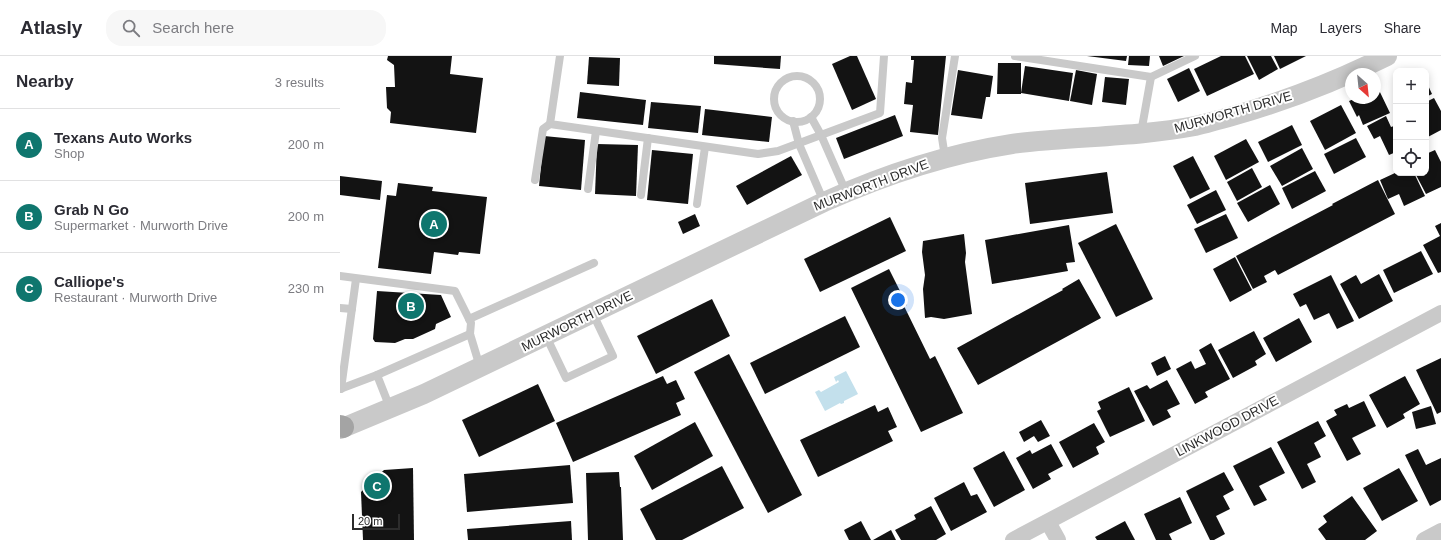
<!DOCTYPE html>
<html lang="en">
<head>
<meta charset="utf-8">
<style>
	body { margin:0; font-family:Arial,sans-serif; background:#f7f7f7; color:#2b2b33 }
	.controls { position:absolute; right:12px; top:12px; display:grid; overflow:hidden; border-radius:8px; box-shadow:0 2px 10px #0003 }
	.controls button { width:36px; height:36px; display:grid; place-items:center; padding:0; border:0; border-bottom:1px solid #e1e1e2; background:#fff; color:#2b2b33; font:20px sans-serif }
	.compass { position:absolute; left:1005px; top:12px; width:36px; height:36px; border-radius:50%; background:#fff; box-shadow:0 2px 10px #0003; rotate:153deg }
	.scale { position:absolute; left:12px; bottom:10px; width:48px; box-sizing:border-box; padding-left:4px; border:2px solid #2c2c2c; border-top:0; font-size:11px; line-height:14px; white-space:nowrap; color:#2c2c2c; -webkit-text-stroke:3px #fff; paint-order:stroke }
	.you { position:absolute; left:558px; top:244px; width:14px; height:14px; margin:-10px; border:3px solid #fff; border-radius:50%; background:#1a73e8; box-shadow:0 0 0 6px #1a73e833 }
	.badge { display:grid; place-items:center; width:26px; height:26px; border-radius:50%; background:#0f766e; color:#fff; font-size:13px; font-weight:700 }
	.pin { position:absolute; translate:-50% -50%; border:2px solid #fff; box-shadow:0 1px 4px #0006 }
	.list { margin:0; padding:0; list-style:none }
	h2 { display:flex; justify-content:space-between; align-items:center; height:52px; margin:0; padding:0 16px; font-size:17px }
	h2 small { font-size:13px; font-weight:400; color:#7c7c81 }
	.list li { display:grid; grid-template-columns:26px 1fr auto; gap:12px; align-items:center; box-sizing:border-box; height:72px; padding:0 16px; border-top:1px solid #e1e1e2 }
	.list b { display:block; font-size:15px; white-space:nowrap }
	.list p { margin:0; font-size:13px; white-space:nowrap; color:#7c7c81 }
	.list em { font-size:13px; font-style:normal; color:#7c7c81 }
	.icon { flex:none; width:22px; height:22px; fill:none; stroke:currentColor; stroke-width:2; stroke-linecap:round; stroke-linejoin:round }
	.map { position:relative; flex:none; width:1101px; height:484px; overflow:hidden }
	header { display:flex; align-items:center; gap:24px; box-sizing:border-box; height:56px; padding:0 20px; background:#fff; border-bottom:1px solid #e1e1e2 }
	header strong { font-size:19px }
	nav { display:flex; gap:22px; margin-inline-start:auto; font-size:14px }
	.search { width:280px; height:36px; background:#f7f7f7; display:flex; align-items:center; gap:10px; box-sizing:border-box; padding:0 14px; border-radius:16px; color:#7c7c81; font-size:15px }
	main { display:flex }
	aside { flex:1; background:#fff }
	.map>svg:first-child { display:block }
	.water { fill:#c3e0ec }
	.building { fill:#131313 }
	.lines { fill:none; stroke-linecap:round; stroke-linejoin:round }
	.service { stroke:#c9c9c9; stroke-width:8 }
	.minor { stroke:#c9c9c9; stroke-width:16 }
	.tertiary { stroke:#c9c9c9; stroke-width:20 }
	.primary { stroke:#a4a4a4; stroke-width:22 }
	.labels { text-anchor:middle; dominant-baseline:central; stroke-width:4; stroke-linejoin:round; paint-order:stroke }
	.street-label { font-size:13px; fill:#2c2c2c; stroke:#fff }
</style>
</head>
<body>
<header>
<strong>Atlasly</strong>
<div class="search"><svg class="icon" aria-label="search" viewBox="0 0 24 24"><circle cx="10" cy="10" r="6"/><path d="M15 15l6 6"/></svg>Search here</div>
<nav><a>Map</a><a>Layers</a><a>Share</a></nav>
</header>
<main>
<aside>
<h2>Nearby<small>3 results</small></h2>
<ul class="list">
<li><span class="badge">A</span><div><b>Texans Auto Works</b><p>Shop</p></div><em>200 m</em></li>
<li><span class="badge">B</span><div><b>Grab N Go</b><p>Supermarket · Murworth Drive</p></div><em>200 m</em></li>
<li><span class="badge">C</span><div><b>Calliope's</b><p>Restaurant · Murworth Drive</p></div><em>230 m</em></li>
</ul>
</aside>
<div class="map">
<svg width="1101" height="484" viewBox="0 0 1101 484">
	<rect width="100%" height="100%" fill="#fff"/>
	<path class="water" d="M506,315l12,23 -14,7v2l-3,1 -1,-1 -15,8 -10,-19 4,-2 2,2 18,-10 -1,-2 -2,2 -2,-5z"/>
	<g class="building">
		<path d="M48,0h64l-2,18 33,4 -7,55 -86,-10 1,-11 -4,-4 -1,-21h9l-1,-22 -7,-5z"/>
		<path d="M374,0h67l-1,13 -66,-5z"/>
		<path d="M510,0h7l19,43 -24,11 -20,-46z"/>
		<path d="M571,0h35l-8,79 -28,-3 3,-27 -9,-1 2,-22 6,1 2,-23h-3z"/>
		<path d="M747,0h40l-1,5z"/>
		<path d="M789,0h21l-1,10 -21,-1z"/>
		<path d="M819,0h25l-21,10z"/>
		<path d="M881,0h24l9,18 -47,22 -13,-27z"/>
		<path d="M907,0h24l7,13 -19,11z"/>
		<path d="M934,0h32l-26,13z"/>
		<path d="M249,1l31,1 -1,28 -32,-2z"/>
		<path d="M658,7h23v31h-24z"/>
		<path d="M685,10l48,7 -4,28 -48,-8z"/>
		<path d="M849,12l11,23 -22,11 -11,-23z"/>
		<path d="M618,14l35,6 -3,21h-4l-4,22 -31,-4z"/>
		<path d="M736,14l21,4 -5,31 -22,-4z"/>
		<path d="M765,21l24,2 -3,26 -24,-3z"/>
		<path d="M1086,25l6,13 -6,3z"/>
		<path d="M1038,32l12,25 -27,12 -4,-10 -2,2 -8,-16 7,-3h19v-9z"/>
		<path d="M240,36l66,8 -3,25 -66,-7z"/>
		<path d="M1094,42l7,13v19l-15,8v-36z"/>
		<path d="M311,46l50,4 -3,27 -50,-5z"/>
		<path d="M1001,49l15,28 -31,17 -15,-29z"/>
		<path d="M365,53l67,8 -3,25 -67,-7z"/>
		<path d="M555,59l8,21 -59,23 -8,-21z"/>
		<path d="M1046,60l5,11 3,-1 2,4v22l-7,3 -9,-19 -6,3 -7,-13z"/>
		<path d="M952,69l10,20 -34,17 -10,-20z"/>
		<path d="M204,80l41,4 -4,50 -42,-4z"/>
		<path d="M1016,82l10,19 -32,17 -10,-20z"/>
		<path d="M906,83l13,23 -33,18 -12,-24z"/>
		<path d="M257,88l41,1 -2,51 -41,-2z"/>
		<path d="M962,92l11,21 -31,17 -12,-20z"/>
		<path d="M312,94l41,4 -5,50 -41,-4z"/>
		<path d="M1095,94l6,12v25l-15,7 -11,-21h11v-19z"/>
		<path d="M451,100l11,19 -55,30 -11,-19z"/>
		<path d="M853,100l17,33 -20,10 -17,-33z"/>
		<path d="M912,112l10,19 -25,14 -10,-19z"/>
		<path d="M975,115l11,20 -34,18 -10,-21z"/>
		<path d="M767,116l6,41 -83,11 -5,-41z"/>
		<path d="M1055,117h19l11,23 -21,10 -5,-12 -11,5 -8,-19z"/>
		<path d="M0,120l42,5 -2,19 -40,-5z"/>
		<path d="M1038,124l17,34 -117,61 -3,-5 -11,6 3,6 -14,7 -17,-33 97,-51 -1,-1z"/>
		<path d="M58,127l35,4 -1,4 55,6 -7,57 -21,-2 -1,3 -24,-3 -3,22 -53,-6 9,-73 9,1z"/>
		<path d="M930,129l10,19 -32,18 -11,-19z"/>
		<path d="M876,134l10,20 -29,14 -10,-19z"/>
		<path d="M355,158l5,12 -17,8 -5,-12z"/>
		<path d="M886,158l12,24 -32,15 -12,-24z"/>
		<path d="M550,161l16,34 -86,41 -16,-33z"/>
		<path d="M1101,167v49l-3,1 -15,-28 17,-9 -5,-10z"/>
		<path d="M776,168l37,75 -37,18 -38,-74z"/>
		<path d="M729,169l6,37 -9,1 2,8 -76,13 -7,-44z"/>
		<path d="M624,178l2,19 -1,9 7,52 -28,5 -13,-2 -6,1 -2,-29 2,-14 -3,-23 1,-11z"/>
		<path d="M1081,195l12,23 -39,19 -11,-23z"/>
		<path d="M895,201l17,33 -22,12 -17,-33z"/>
		<path d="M549,213l18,36 -3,1 26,53 5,-3 28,57 -42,19 -70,-144z"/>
		<path d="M1039,218l14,27 -34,18 -19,-35 16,-9 5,9z"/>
		<path d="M991,219l23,46 -17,8 -8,-16 -15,7 -8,-16 -6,3 -7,-13z"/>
		<path d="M739,223l22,39 -123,67 -21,-37 106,-58 -1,-1z"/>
		<path d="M37,235l64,4 10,22 -15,7 -1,5 -22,10h-8l-10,4 -20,-1 -2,-3z"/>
		<path d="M372,243l18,37 -74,38 -19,-38z"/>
		<path d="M505,260l15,31 -95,47 -15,-31z"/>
		<path d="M959,262l13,24 -36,20 -13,-24z"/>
		<path d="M914,275l12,23 -11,7 2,4 -24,13 -15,-28z"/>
		<path d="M871,287l19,36 -25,13 3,5 -13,7 -19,-35 15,-8 4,8 11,-5 -7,-14z"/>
		<path d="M389,298l73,141 -34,18 -74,-141z"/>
		<path d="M825,300l6,13 -14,7 -6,-13z"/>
		<path d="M1101,302v54l-4,2 -21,-44z"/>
		<path d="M323,320l4,8 9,-4 9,19 -9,4 5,12 -108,47 -17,-39z"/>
		<path d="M1065,320l15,28 -17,10 2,4 -18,10 -18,-33z"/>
		<path d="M827,324l13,24 -13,6 4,7 -18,9 -19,-35 13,-6 3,4z"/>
		<path d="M198,328l17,37 -76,36 -17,-37z"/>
		<path d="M789,331l16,34 -35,16 -13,-26 4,-2 -3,-7z"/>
		<path d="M1024,345l12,25 -24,12 9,16 -14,7 -21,-40 11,-6 -3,-5 13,-6 2,4z"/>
		<path d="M535,349l3,7 10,-5 9,20 -9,4 5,10 -75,36 -18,-37z"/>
		<path d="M1091,350l5,18 -20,5 -4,-17z"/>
		<path d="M701,364l9,16 -12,6 -4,-6 -10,6 -5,-10z"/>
		<path d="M978,365l8,15 -12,7 7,14 -14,7 9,18 -14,7 -25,-47z"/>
		<path d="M355,366l18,34 -61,34 -18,-34z"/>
		<path d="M754,367l11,19 -9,5 3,7 -26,14 -14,-26z"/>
		<path d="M711,388l12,22 -15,8 3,5 -18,10 -17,-31 14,-8 2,4z"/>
		<path d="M931,391l14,26 -26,13 8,14 -13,6 -21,-40z"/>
		<path d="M1078,393l8,16 15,-7v42l-11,6 -25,-51z"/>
		<path d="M664,395l21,39 -31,17 -21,-39z"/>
		<path d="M230,409l3,38 -106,9 -3,-38z"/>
		<path d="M382,410l22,42 -62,32h-26l-16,-31z"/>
		<path d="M73,412l1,72h-51l-2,-48 23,-22z"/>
		<path d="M1059,412l19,33 -36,20 -19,-33z"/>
		<path d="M279,416l1,15h1l2,53h-35l-2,-67z"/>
		<path d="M884,416l10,18 -11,6 7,13 -14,7 9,18 -11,6h-4l-24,-49z"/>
		<path d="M624,426l7,14 6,-2 10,18 -36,19 -17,-33z"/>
		<path d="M1012,440l25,35 -12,9h-39l-8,-11 9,-7 -4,-6z"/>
		<path d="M840,441l12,26 -23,11 3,6h-16l-12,-26z"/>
		<path d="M591,450l15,28 -10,6h-35l-6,-10 21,-11 -2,-4z"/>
		<path d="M231,465l1,19h-104l-1,-11z"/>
		<path d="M521,465l10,19h-22l-5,-10z"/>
		<path d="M785,465l10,19h-38l-2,-3z"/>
		<path d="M551,474l5,10h-23z"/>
	</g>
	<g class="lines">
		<g class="service">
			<path d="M220,0l-10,68 208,30 20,-3 102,-38 4,-57"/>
			<path d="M675,0l136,21 44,-21"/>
			<circle cx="457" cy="43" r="23"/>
			<path d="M471,61l10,18 25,57"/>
			<path d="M453,65l6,23 25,58"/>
			<path d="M801,77l10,-56"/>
			<path d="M605,101l-3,-19 13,-82"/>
			<path d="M195,124l8,-51 7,-5"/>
			<path d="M248,133l8,-58"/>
			<path d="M301,139l7,-57"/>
			<path d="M357,148l8,-57"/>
			<path d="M0,220l115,15 16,32 -1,11 10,33"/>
			<path d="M0,252l12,1"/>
			<path d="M129,263l125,-56"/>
			<path d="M206,280l20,42 47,-22 -20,-42"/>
			<path d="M0,333l37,-14"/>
			<path d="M1,333l15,-110"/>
			<path d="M50,352l-13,-33 93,-41"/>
		</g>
		<g class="minor">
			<path d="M708,466l10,18"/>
			<path d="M673,484l428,-227"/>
			<path d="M1084,484l17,-9"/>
		</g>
		<path class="tertiary" d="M0,373l84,-35 400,-192c60,-27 123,-48 188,-58 12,-2 26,-3 39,-4 48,-4 96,-5 144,-14 13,-3 27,-7 41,-11 52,-15 103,-35 151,-59"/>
		<path class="primary" d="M0,370l3,1"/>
	</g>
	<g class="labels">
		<g class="street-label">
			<text transform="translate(893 56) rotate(-16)">MURWORTH DRIVE</text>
			<text transform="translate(531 129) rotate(-21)">MURWORTH DRIVE</text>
			<text transform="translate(237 265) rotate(-26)">MURWORTH DRIVE</text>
			<text transform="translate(887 370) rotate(-28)">LINKWOOD DRIVE</text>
		</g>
	</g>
</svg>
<div class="controls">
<button>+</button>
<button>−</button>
<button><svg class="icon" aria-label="locate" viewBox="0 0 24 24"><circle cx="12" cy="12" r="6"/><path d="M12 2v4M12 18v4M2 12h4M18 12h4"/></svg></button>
</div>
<svg class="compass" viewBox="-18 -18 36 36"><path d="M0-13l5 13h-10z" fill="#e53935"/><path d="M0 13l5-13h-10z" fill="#7c7c81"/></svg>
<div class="scale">20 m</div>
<div class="you"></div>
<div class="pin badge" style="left:94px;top:168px">A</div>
<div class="pin badge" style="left:71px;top:250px">B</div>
<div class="pin badge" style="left:37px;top:430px">C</div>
</div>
</main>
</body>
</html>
